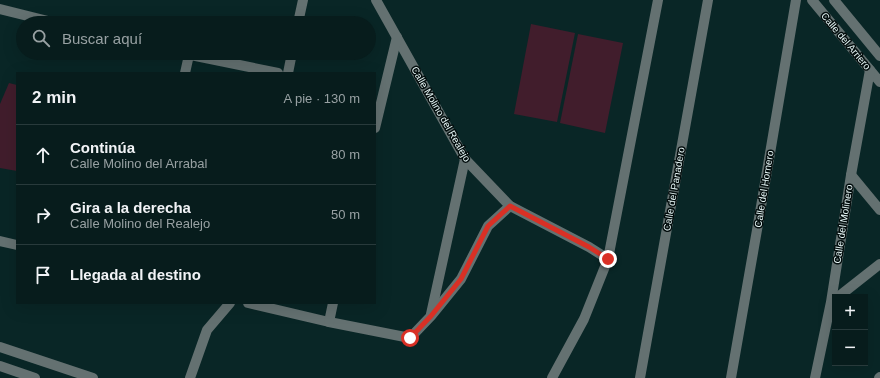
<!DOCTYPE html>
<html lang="es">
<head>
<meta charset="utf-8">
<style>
	body { margin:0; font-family:Arial,sans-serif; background:#102525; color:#f1f3f6 }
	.controls { position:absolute; right:12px; bottom:12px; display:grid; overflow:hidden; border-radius:0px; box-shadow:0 4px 16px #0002 }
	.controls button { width:36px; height:36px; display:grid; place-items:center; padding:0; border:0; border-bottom:1px solid #283a3b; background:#071c1c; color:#f1f3f6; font:20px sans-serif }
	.stop { position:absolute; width:12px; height:12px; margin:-9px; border:3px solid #d93025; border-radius:50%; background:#fff }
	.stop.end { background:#d93025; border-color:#fff; box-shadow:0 1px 4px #0008 }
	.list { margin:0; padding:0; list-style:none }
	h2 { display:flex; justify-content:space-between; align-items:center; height:52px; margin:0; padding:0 16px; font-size:17px }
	h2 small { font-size:13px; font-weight:400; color:#98a1a3 }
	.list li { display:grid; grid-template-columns:26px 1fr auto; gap:12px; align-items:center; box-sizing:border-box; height:60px; padding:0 16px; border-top:1px solid #283a3b }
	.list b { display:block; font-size:15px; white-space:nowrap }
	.list p { margin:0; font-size:13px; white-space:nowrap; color:#98a1a3 }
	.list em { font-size:13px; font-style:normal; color:#98a1a3 }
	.icon { flex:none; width:22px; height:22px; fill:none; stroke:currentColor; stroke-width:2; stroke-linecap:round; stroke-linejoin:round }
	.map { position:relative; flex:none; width:880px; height:378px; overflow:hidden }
	.search { position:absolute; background:#071c1c; box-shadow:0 4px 16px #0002; left:16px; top:16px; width:360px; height:44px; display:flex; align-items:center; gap:10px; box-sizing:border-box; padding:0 14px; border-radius:22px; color:#98a1a3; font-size:15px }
	.panel { position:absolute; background:#071c1c; box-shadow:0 4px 16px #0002; left:16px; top:72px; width:360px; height:232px; border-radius:0px }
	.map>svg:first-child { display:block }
	.green { fill:#411d2c }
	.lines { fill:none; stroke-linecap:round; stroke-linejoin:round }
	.minor { stroke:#647171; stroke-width:10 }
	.route { stroke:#d93025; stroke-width:5 }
	.labels { text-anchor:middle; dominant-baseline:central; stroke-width:3; stroke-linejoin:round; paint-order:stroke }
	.street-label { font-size:10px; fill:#e6f6f6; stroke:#030d0d }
</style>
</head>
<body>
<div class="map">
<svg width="880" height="378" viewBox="0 0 880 378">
	<rect width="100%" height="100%" fill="#092626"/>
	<g class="green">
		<path d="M531,24l44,9 -18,89 -43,-8z"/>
		<path d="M578,34l45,9 -18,90 -45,-10z"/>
		<path d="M9,83l8,2v86l-17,-3v-64z"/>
	</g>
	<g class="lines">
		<g class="minor">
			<path d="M376,0l89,159 45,47 79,41 19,12"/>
			<path d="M812,0l68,82"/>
			<path d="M834,0l46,56"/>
			<path d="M0,9l56,14"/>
			<path d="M298,23l5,-23"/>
			<path d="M181,53l97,20"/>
			<path d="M185,73l4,-18"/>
			<path d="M288,73l4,-20"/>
			<path d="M375,128l22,-91"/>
			<path d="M851,175l29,35"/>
			<path d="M0,241l17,4"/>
			<path d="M838,297l42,-33"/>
			<path d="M248,303l81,19 81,16 21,-22 30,-37 27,-53 22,-20"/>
			<path d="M431,314l34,-155"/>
			<path d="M329,322l4,-19"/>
			<path d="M0,347l93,31"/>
			<path d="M0,366l35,12"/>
			<path d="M190,378l17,-48 23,-27"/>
			<path d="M552,378l32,-59 24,-60 50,-259"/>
			<path d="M640,378l68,-378"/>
			<path d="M731,378l26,-148 39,-230"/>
			<path d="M815,378l16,-76 20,-127 19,-105"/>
			<path d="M879,378l1,-1"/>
		</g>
	</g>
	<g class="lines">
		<path class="route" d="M410,338l21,-22 30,-37 27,-53 22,-20 79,41 19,12"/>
	</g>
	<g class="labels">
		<g class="street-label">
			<text transform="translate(846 41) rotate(50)">Calle del Arriero</text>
			<text transform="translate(441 114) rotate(60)">Calle Molino del Realejo</text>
			<text transform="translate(674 189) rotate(-80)">Calle del Panadero</text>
			<text transform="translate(764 189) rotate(-81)">Calle del Hornero</text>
			<text transform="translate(843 224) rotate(-81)">Calle del Molinero</text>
		</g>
	</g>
</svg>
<div class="controls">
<button>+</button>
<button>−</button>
</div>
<div class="stop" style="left:410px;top:338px"></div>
<div class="stop end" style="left:608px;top:259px"></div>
<div class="search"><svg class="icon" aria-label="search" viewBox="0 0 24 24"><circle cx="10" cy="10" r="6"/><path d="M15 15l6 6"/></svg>Buscar aquí</div>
<section class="panel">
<h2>2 min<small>A pie · 130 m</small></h2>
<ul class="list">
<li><svg class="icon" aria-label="ahead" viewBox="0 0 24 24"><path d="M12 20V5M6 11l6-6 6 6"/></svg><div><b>Continúa</b><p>Calle Molino del Arrabal</p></div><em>80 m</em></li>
<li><svg class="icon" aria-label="right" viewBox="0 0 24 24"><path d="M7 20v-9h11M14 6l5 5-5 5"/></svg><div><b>Gira a la derecha</b><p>Calle Molino del Realejo</p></div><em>50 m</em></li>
<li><svg class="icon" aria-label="arrive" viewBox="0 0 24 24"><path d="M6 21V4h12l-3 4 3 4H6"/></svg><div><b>Llegada al destino</b></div></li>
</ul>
</section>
</div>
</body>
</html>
